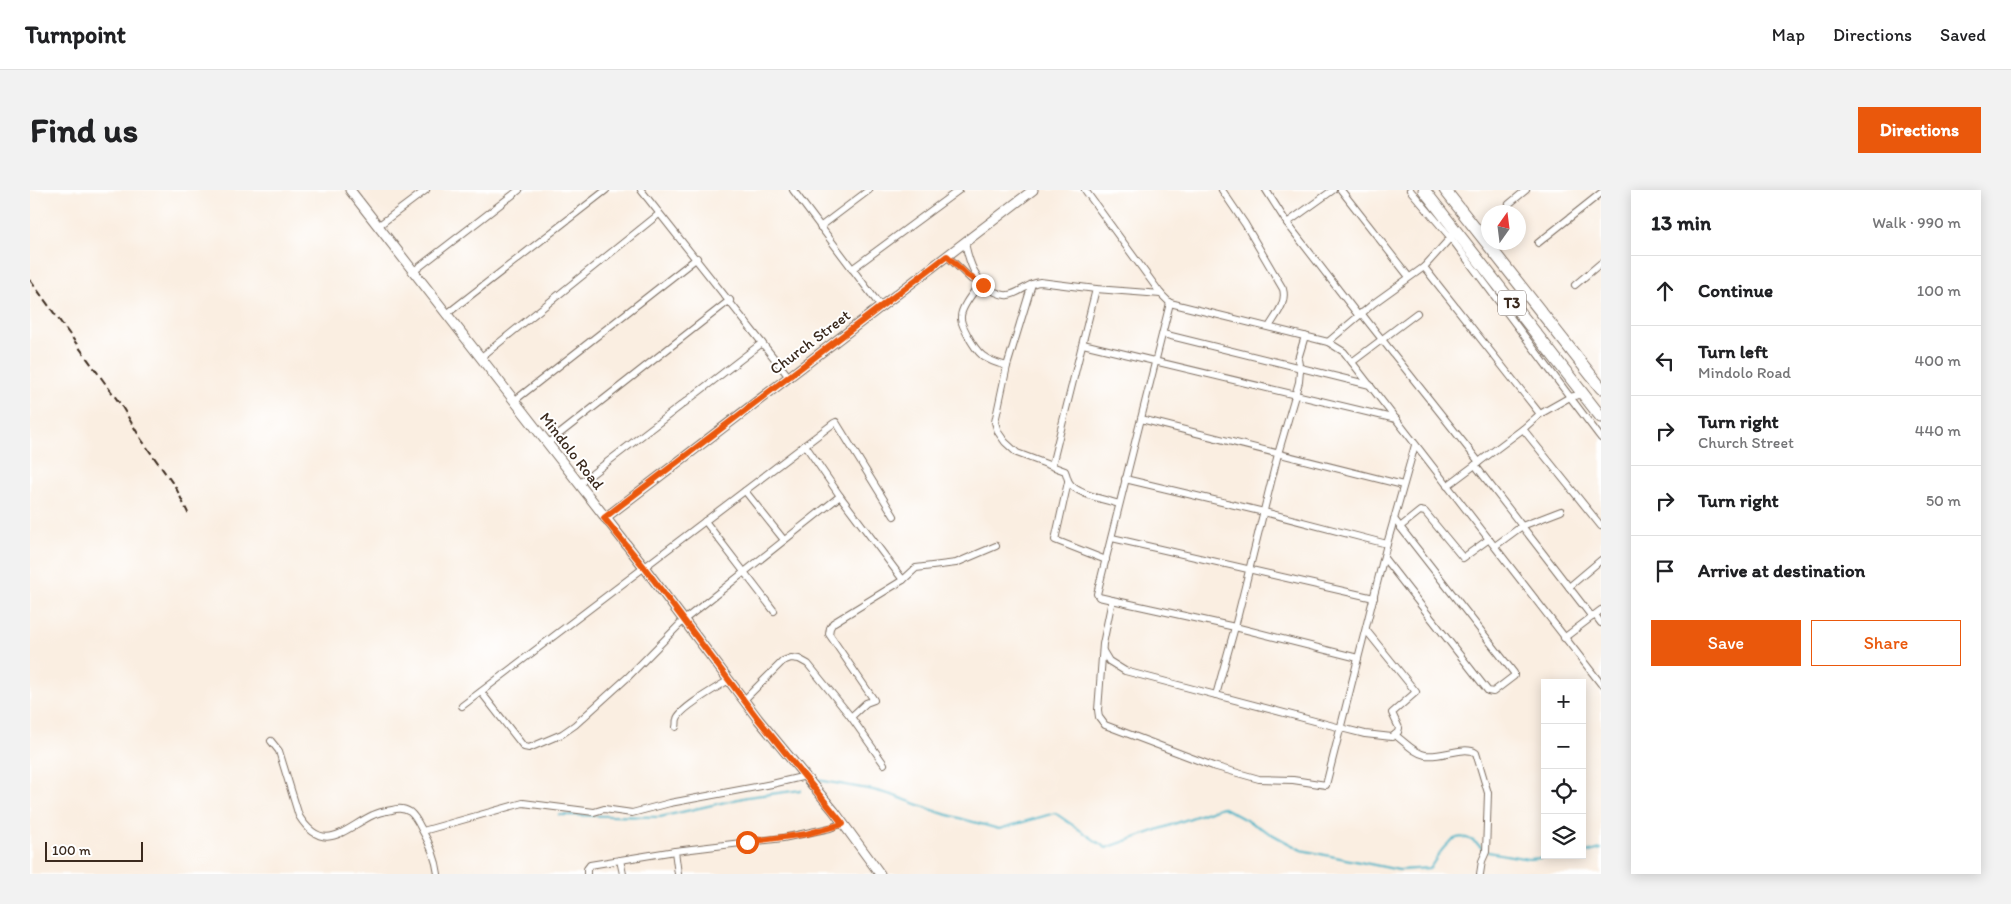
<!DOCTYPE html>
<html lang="en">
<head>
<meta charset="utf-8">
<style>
	body { margin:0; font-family:Itim,sans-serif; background:#f2f2f2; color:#202124 }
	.controls { position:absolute; right:15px; bottom:15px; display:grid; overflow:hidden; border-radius:0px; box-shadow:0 2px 12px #0003 }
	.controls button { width:45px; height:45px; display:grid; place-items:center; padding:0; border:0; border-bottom:1px solid #e0e0e0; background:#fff; color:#202124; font:25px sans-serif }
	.compass { position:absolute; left:1451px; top:15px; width:45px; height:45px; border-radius:50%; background:#fff; box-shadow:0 2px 12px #0003; rotate:14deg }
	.scale { position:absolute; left:15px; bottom:12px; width:98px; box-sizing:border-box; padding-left:5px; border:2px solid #3b2a1e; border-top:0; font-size:14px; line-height:18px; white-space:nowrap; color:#3b2a1e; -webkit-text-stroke:4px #fff; paint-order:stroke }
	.stop { position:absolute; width:15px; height:15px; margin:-11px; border:4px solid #ea580c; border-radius:50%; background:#fff }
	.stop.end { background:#ea580c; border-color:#fff; box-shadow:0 1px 5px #0008 }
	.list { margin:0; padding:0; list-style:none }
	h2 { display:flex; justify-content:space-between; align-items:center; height:65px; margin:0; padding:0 20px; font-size:21px }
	h2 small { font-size:16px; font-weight:400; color:#757577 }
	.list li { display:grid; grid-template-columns:32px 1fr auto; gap:15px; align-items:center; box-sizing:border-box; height:70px; padding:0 20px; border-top:1px solid #e0e0e0 }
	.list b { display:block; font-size:19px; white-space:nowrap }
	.list p { margin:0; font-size:16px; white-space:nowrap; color:#757577 }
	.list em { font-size:16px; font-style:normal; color:#757577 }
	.actions { display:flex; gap:10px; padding:15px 20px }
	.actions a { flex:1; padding:11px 0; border:1px solid #ea580c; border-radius:0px; text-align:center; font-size:18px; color:#ea580c }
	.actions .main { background:#ea580c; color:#fff }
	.icon { flex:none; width:28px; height:28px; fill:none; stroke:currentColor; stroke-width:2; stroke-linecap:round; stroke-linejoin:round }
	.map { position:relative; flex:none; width:1571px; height:684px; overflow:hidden; border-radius:0px }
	header { display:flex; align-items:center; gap:30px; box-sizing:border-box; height:70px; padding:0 25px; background:#fff; border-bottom:1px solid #e0e0e0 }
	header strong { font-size:24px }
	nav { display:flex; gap:28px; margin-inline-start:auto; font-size:18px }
	.intro { display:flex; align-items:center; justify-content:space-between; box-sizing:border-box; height:120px; padding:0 30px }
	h1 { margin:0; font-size:35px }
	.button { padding:12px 22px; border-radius:0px; background:#ea580c; color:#fff; font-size:18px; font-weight:700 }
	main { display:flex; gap:30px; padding:0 30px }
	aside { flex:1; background:#fff; border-radius:0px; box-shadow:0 2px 12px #0003 }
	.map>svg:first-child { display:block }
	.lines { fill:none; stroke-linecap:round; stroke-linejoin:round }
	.stream { stroke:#47b2c6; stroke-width:2 }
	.street-casing { stroke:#7e6f62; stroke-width:8 }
	.secondary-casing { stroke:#7e6f62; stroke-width:11 }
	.highway-casing { stroke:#7e6f62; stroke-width:13 }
	.street { stroke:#fff; stroke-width:6 }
	.secondary { stroke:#fff; stroke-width:9 }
	.highway { stroke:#fff; stroke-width:11 }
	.rail { stroke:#3b2a1e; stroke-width:2; stroke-dasharray:8 4; stroke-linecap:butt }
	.route { stroke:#ea580c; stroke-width:6 }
	.labels { text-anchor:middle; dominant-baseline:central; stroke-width:4; stroke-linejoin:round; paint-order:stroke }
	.shield { fill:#fff; stroke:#766a62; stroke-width:1 }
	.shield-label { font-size:15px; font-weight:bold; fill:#3b2a1e }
	.street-label { font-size:16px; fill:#3b2a1e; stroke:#fff }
</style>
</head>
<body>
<header>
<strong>Turnpoint</strong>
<nav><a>Map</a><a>Directions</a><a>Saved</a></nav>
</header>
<div class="intro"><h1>Find us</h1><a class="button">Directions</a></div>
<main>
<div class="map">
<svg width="1571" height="684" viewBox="0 0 1571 684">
	<rect width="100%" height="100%" fill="#fff"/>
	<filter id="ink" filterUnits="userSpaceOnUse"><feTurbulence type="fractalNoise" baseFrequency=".02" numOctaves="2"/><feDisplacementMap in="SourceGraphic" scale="10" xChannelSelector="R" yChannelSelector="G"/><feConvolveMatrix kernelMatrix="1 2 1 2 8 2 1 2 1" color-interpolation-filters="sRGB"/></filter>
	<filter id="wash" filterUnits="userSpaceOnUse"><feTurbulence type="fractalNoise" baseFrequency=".0096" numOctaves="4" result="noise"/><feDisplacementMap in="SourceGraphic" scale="20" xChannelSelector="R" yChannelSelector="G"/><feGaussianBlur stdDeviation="1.12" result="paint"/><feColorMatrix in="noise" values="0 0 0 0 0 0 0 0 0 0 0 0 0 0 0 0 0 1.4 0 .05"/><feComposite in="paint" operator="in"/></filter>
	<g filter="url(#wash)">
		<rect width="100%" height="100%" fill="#faeee1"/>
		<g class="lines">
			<g class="stream">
				<path d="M788,590l55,10 19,5 49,18 58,16 56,-16 51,35 116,-41 79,43 98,20 31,-2c15,-23 27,-46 54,-18"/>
				<path d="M529,625l101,2 87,-20 54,-7"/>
				<path d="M1458,662l41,7 48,-4"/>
				<path d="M1552,664l19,-5"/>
			</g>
		</g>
	</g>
	<g filter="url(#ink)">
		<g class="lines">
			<g class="street-casing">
				<g id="street">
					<path d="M611,0l148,187"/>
					<path d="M763,0l88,117"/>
					<path d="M1055,0l76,104 9,9 158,39 16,10 257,332"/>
					<path d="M1192,0l23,34 38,65c4,14 -7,26 -14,38"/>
					<path d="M1236,0l21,33 71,92"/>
					<path d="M1311,0l68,87"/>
					<path d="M1380,0l41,48 119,159 13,-3"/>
					<path d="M1479,14l17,-14"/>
					<path d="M1257,33l46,-33"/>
					<path d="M348,36l48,-36"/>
					<path d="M790,37l49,-37"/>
					<path d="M935,53c4,19 10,38 28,48 5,2 9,5 15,4 11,-1 20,-12 32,-13l56,7 65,5"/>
					<path d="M1508,53l63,-50"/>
					<path d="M917,66l24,23 9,2"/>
					<path d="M1394,77l28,-31"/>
					<path d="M822,79l107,-79"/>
					<path d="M384,81l105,-81"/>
					<path d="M951,92c-6,9 -19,23 -20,34 -1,6 3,12 6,18 11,21 17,26 40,32"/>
					<path d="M1002,94l-25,82 -12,56 3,10 7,10 12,11 48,18c2,4 2,8 4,11 6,12 38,18 50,22"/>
					<path d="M1545,95l26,-22"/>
					<path d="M1140,113l-73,291 2,3 13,3 -9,44 -5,66 1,7 6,8 108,41 46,13 34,1 33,5 61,-241 28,-99"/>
					<path d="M418,123l158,-123"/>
					<path d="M1331,123l118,149"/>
					<path d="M1133,144l207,51"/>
					<path d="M1298,152l46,-39 50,-36 116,147 -17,15"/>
					<path d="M1053,154l313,75"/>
					<path d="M450,168l179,-144"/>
					<path d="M1322,172l65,-49"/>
					<path d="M484,211l183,-143"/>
					<path d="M1510,224l30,-17 31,41"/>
					<path d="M1111,229l262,66"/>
					<path d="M518,253l182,-143"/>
					<path d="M1022,275l44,-176"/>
					<path d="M1445,275l117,152"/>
					<path d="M1095,289l139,33 123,32"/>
					<path d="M1038,292l-13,58 51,20"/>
					<path d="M549,294l183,-141"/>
					<path d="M1417,296l76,-57 78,97"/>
					<path d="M715,301l39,49"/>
					<path d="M810,306l63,84 13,-12 40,-5 40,-17"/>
					<path d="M675,331l69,90"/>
					<path d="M1370,337l20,-16 5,1 38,46 26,-19"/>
					<path d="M1082,348l262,60"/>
					<path d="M1465,356l27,-20 39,-15"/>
					<path d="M1354,368l104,133 5,1 21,-16v-3l-120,-154"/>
					<path d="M1539,397l32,-27"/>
					<path d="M1082,410l123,27 123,31"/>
					<path d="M1565,425l6,8"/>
					<path d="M1534,448l37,-28"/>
					<path d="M1073,461l6,10 16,10 216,57 24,6 27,3 6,-5 1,-4 -7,-15 24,-21 -50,-62"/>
					<path d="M451,502l43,55 5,1 33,-14 13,-9 53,-48 56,-57 156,-124 -35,-51"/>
					<path d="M1186,505l19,-68 43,-173 21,-72 1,-11 -2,-12 7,-23"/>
					<path d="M714,510l39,-39 8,-3 8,1 9,5 43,53 33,47"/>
					<path d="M432,516l372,-283 2,-1 58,94"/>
					<path d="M821,527l15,-14 8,-3 -45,-66 1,-6 3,-5 70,-43"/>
					<path d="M646,537c1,-3 0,-6 1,-8 3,-11 41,-32 52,-39"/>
					<path d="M1365,545c10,7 19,18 30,20 16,3 39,-10 51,-2l12,40 -2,59 -4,9 -2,13"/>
					<path d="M241,551l8,10 20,65c25,40 46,12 74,-1 6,-3 13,-4 19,-5 6,-2 12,-2 18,2 5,4 8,10 11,16 8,14 15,30 17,46"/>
					<path d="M393,641l100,-28 71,9 10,-3 28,4 38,-10 102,-19 34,-8"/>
					<path d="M590,670l3,14"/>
					<path d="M557,684v-5l3,-4 85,-14"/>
					<path d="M648,684l-3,-23 108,-13 47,-10 13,-5"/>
				</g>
			</g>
			<g class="secondary-casing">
				<g id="secondary">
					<path d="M320,0l294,377 114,152 76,92 46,63"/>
					<path d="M575,328l428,-328"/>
				</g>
			</g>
			<g class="highway-casing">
				<g id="highway">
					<path d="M1394,0l177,227"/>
					<path d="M1415,0l156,198"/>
				</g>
			</g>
			<use href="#street" class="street"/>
			<use href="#secondary" class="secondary"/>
			<use href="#highway" class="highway"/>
			<path class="rail" d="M0,90l91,125 20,34 35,49 12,25"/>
		</g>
	</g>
	<g class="lines" filter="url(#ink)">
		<path class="route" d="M717,652l59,-8 37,-10 -85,-105 -114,-152 -40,-49 343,-262 20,19 16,10"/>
	</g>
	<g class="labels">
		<rect class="shield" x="1468" y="100.5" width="28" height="25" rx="4"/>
		<g class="shield-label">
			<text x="1482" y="113">T3</text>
		</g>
		<g class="street-label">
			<text transform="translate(780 152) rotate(-37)">Church Street</text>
			<text transform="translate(542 261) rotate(52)">Mindolo Road</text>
		</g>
	</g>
</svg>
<div class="controls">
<button>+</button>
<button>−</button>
<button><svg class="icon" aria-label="locate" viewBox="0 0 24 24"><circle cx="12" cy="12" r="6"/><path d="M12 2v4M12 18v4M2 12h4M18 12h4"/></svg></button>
<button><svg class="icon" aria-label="layers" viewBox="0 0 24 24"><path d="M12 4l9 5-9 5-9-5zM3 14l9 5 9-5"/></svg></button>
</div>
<svg class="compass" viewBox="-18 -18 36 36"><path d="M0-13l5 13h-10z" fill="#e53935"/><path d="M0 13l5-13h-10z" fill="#757577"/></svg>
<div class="scale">100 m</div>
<div class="stop" style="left:717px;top:652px"></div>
<div class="stop end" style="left:953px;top:95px"></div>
</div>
<aside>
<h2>13 min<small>Walk · 990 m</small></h2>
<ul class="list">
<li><svg class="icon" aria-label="ahead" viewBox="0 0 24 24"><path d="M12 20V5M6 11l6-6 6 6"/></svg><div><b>Continue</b></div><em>100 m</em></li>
<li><svg class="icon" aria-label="left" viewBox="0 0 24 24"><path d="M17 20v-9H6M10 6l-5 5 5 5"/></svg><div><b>Turn left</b><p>Mindolo Road</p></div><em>400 m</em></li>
<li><svg class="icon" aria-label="right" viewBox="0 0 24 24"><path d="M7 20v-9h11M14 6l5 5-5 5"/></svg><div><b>Turn right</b><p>Church Street</p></div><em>440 m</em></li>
<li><svg class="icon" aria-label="right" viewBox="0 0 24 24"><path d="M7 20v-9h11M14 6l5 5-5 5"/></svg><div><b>Turn right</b></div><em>50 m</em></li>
<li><svg class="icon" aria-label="arrive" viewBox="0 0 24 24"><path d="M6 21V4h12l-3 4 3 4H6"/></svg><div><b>Arrive at destination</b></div></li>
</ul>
<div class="actions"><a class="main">Save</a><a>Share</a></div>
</aside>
</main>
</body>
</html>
